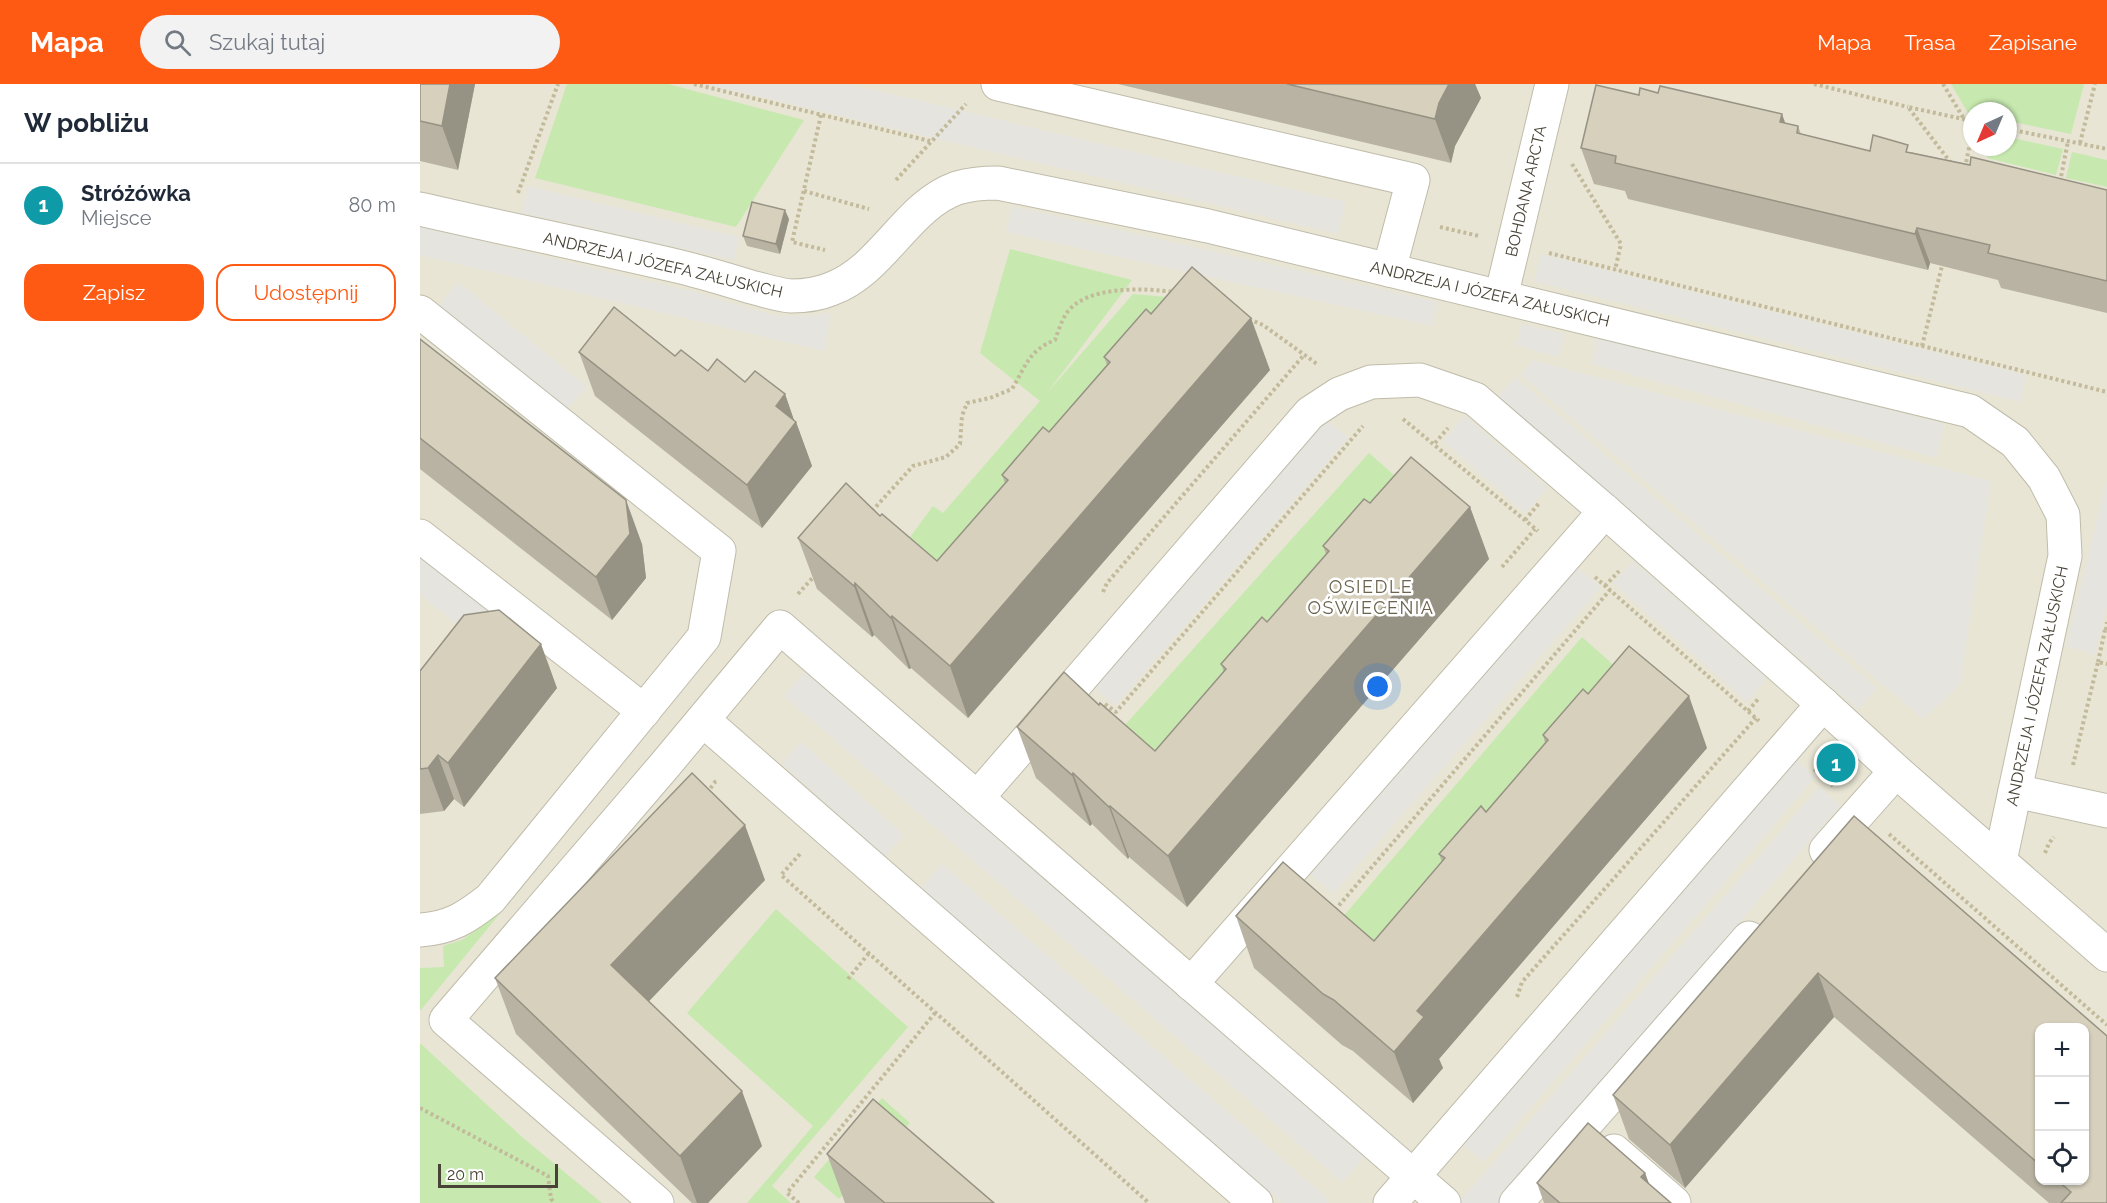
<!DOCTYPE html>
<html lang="pl">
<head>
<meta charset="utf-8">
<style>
	body { margin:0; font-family:Raleway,sans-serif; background:#f2f2f3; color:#1f2937 }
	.controls { position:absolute; right:18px; bottom:18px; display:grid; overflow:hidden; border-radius:12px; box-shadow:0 2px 4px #0004 }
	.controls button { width:54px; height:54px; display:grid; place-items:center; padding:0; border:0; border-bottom:2px solid #e0e1e3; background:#fff; color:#1f2937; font:30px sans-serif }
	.compass { position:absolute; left:1543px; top:18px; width:54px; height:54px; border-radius:50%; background:#fff; box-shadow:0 2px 4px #0004; rotate:224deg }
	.scale { position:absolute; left:18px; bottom:15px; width:120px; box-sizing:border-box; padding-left:6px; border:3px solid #484336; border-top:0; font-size:16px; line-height:21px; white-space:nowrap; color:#484336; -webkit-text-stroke:4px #fff; paint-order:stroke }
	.you { position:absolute; left:958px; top:603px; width:21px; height:21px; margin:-15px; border:4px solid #fff; border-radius:50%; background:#1a73e8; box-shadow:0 0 0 9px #1a73e833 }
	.badge { display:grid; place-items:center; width:39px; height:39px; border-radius:50%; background:#ff5a14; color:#fff; font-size:20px; font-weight:700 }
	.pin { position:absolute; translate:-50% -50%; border:3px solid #fff; box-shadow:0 2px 6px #0006 }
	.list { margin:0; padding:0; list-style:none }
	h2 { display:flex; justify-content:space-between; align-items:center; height:78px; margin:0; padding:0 24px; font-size:26px }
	h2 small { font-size:20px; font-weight:400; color:#747a83 }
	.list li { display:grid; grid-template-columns:39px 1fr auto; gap:18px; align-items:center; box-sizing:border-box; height:84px; padding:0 24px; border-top:2px solid #e0e1e3 }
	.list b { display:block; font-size:22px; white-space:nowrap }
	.list p { margin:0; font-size:20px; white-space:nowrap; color:#747a83 }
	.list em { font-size:20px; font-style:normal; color:#747a83 }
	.actions { display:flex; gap:12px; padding:18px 24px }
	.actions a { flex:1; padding:14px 0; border:2px solid #ff5a14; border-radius:18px; text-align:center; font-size:21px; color:#ff5a14 }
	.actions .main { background:#ff5a14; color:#fff }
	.icon { flex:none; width:33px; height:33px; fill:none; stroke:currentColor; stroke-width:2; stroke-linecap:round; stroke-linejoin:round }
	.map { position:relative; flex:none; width:1687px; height:1119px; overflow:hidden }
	header { display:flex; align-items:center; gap:36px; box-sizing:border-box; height:84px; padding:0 30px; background:#ff5a14; color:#fff }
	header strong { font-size:28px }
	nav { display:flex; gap:33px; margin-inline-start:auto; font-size:21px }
	.search { width:420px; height:54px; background:#f2f2f3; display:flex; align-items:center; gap:15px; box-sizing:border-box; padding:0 21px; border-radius:33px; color:#747a83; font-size:22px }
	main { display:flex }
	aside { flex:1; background:#fff }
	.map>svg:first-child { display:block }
	.residential { fill:#e8e5d5; fill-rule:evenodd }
	.green { fill:#c7e9af }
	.parking { fill:#e5e4df }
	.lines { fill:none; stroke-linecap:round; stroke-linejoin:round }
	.minor-casing { stroke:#c0bcaa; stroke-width:35 }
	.path { stroke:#c2ba9a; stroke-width:4; stroke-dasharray:3 3; stroke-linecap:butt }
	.minor { stroke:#fff; stroke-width:33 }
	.wall { fill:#b8b3a2; fill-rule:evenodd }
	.shaded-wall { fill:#969284 }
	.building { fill:#d6d0bc; stroke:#969284; stroke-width:1.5 }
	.labels { text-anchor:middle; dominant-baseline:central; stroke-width:5; stroke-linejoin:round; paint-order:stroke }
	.street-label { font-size:16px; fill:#484336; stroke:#fff }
	.neighbourhood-label { font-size:18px; letter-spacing:1.5px; fill:#6b634d; stroke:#fff }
</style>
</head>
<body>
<header>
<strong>Mapa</strong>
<div class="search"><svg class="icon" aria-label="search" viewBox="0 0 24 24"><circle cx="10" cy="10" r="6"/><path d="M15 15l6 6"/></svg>Szukaj tutaj</div>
<nav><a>Mapa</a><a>Trasa</a><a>Zapisane</a></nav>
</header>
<main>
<aside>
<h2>W pobliżu<small></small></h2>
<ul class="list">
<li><span class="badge" style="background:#0f9aa8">1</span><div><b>Stróżówka</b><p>Miejsce</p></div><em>80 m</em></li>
</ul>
<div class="actions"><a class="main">Zapisz</a><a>Udostępnij</a></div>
</aside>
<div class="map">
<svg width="1687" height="1119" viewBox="0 0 1687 1119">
	<rect width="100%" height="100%" fill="#f4f2e7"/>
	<path class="residential" d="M0,0h1687v1119h-1687zM1552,27h36v36h-36zM1620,944h44v152h-44z"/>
	<g class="green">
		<path d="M147,0h101l136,36 -68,107 -201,-49z"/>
		<path d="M1531,0h133l-13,50 -63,-13v-10h-36v3l-4,-1z"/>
		<path d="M1588,53l55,12 -7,26 -69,-17 2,-11h19z"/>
		<path d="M1652,68l35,8v27l-41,-9z"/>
		<path d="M590,165l122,31 -85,113 86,-99 34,3 -220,296 -48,-41 34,-46 10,7 97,-112 -60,-48z"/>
		<path d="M949,369l43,38 -246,288 -50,-44z"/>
		<path d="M1162,553l53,47 -246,288 -54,-46z"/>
		<path d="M356,825l132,118 -136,159 19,17h-44l66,-77 -126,-113z"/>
		<path d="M82,827l-82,100v-43l24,-1 -1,-21 19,-6z"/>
		<path d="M0,959l102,94 80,66h-182z"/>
		<path d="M462,1014l28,25 -71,76 -25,-22z"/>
	</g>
	<g class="parking">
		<path d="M286,0h143l497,118 -8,32z"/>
		<path d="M108,102l211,51 -5,23 -212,-47z"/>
		<path d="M592,122l426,96 -6,24 -426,-94z"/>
		<path d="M0,143l270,64 86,25h32l23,-3 -7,38 -404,-96z"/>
		<path d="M1121,170l485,121 -6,27 -486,-121z"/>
		<path d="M38,198l129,105 -20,22 -129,-103z"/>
		<path d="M1102,240l43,10 -7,23 -43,-12z"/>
		<path d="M1177,250l347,90 -7,34 -345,-94z"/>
		<path d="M1112,276l459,121 -31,204 -37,34 -402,-344z"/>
		<path d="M1095,293l362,311 -19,21 -360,-312z"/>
		<path d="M1045,332l83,72 -23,25 -82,-72z"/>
		<path d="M905,335l23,19 -233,268 -22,-20z"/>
		<path d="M1687,396v126l-12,49 -29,-9z"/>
		<path d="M0,474l79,61 -18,24 -61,-48z"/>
		<path d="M1213,477l134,117 -20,24 -134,-119z"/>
		<path d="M1158,484l23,19 -268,307 -24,-21z"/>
		<path d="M386,586l559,486 -23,26 -558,-486z"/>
		<path d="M381,658l103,93 -19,21 -103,-92z"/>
		<path d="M1374,674l21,19 -331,385 -22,-18z"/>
		<path d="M1399,703l21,18 -341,398h-37l-2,-2z"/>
		<path d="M522,780l387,336 -2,3h-45l-361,-314z"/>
	</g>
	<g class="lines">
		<g class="minor-casing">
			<g id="minor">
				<path d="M578,0l415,96 -24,90"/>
				<path d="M0,125c87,20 175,38 261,58 24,6 47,13 70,20 13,3 27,8 40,9 13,0 28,-2 40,-7 52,-19 75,-83 126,-101 13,-4 27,-5 41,-5l210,43 762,185 45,31 29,36 19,37 2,41 -65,305"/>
				<path d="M1081,213l51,-213"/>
				<path d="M0,228l299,239 -15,86 -214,262c-23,18 -39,29 -70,31"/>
				<path d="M0,452l224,175"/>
				<path d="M283,636l553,483"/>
				<path d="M1595,707l92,20"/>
				<path d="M557,714l333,-385 29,-19 32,-12 49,-2 55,19 130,112 218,193 73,67 211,184"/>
				<path d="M1406,766l70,-79"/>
				<path d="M771,900l414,-473"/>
				<path d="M1194,1067l60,52"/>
				<path d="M237,1119l-211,-183 219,-255 115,-138 664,576"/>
				<path d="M970,1119l433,-499"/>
				<path d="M1096,1119l233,-265"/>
			</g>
		</g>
		<g class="path">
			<path d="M274,0l236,57"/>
			<path d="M1394,0l94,23"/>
			<path d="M1523,0l21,35"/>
			<path d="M401,31l-29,127 33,8"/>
			<path d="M1588,45l99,20"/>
			<path d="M1660,59l15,-59"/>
			<path d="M1531,79l-43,-56 64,14"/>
			<path d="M1152,80l49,80 -6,26"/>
			<path d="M1545,84l7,-35"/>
			<path d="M476,96l70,-76"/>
			<path d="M1640,98l8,-41"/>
			<path d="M384,107l65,18"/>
			<path d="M98,109l40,-109"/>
			<path d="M1020,143l39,9"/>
			<path d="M1129,169l558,139"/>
			<path d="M829,235l14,6 54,39"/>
			<path d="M1502,262l20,-80"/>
			<path d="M983,335l135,112"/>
			<path d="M1015,359l13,-15"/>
			<path d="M452,427l41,-45 33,-9 14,-13 2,-28 5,-13 23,-5 22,-9c14,-23 16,-38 43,-49 3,-8 6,-18 11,-26 19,-29 79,-26 108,-22"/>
			<path d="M1105,436l15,-18"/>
			<path d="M1082,483l33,-38"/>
			<path d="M1175,493l164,144"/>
			<path d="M1185,502l14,-15"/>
			<path d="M683,508l4,-9 197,-228"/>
			<path d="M378,510l17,-19"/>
			<path d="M1686,546l1,-8"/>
			<path d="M1678,578l7,-32"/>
			<path d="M685,620l11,8 247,-286"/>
			<path d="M1328,627l11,-13"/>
			<path d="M1653,681l25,-103 9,2"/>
			<path d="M1394,685l19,17"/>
			<path d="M287,709l8,-11 3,-1"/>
			<path d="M1469,750l218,191"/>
			<path d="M1625,769l4,-10 5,-6"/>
			<path d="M380,770l-19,21 368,328"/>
			<path d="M915,826l275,-320"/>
			<path d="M428,895l21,-26"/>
			<path d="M1097,913l5,-15 234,-264"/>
			<path d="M0,1024l128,68 3,23 4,4"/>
			<path d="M379,1119l-12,-10 148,-180"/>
		</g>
		<use href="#minor" class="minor"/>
	</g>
	<g class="wall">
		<path d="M0,0h55l-17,86 -38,-9z"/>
		<path d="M698,0h357l6,14 -26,48 -4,17z"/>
		<path d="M1219,11l146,28 13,3 3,8 69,17 41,1 59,13 137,25v123l-106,-25 -3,-8 -68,-17 -2,7 -300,-71 -3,-8 -31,-7 -13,-36z"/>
		<path d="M369,135l-9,35 -33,-8 -4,-10z"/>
		<path d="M731,230l119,56 -302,348 -57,-50 -2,1 -35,-34 -2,2 -55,-48 -19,-51 82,-22 57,45 68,-78 -3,-8 47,-43 58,-67 -3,-8z"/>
		<path d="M0,255l222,205 4,34 -34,42 -192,-151z"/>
		<path d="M159,268l129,19 77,23 9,27 2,1 16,44 -50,62 -167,-132z"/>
		<path d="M950,419l100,4 19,52 -302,348 -58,-50 -1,2 -36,-35 -2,2 -54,-48 -19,-51 82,-22 56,46 69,-79 -3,-8 46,-42 59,-68 -3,-8z"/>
		<path d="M0,587l137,17 -93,119 -10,-8 -10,12 -24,3z"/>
		<path d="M1168,610l119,54 -268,311 4,9 -30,35 -60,-52 -11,-6 -88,-77 -18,-52 138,25 68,-79 -3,-8 47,-42 59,-69 -2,-8z"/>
		<path d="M1434,732l253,220v167h-58l-215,-186 -149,171 -56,-49 -16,-44zM1620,944h45v152h-45z"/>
		<path d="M345,796l-116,121 113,145 -54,57h-16l-176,-169 -21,-56z"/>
		<path d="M407,1070l167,49h-149z"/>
		<path d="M1225,1089l4,11 22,19h-127l-7,-20z"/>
	</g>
	<g class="shaded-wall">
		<path d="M30,0h25l-17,86 -16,-44z"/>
		<path d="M1029,0h26l6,14 -26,48 -4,17 -16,-44 4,-16z"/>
		<path d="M1362,30l13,36 -15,-28z"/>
		<path d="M365,126l4,9 -9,35 -4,-10z"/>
		<path d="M1497,144l13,35 -2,7 -13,-36z"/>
		<path d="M831,234l19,52 -302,348 -18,-52z"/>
		<path d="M365,310l10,29 1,-1 16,44 -50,62 -15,-43 29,-79z"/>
		<path d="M206,416l16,44 4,34 -34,42 -16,-43z"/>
		<path d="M1050,423l19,52 -302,348 -19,-51z"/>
		<path d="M435,499l19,52 -2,2 -18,-51z"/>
		<path d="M472,532l19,52 -2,1 -18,-51z"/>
		<path d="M121,560l16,44 -93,119 -16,-44z"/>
		<path d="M1269,612l18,52 -268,311 4,9 -30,35 -19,-51 23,-41z"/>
		<path d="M18,671l16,44 -10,12 -16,-43z"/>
		<path d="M653,689l19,51 -2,2 -18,-51z"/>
		<path d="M690,722l19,51 -1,2 -19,-52z"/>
		<path d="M325,741l20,55 -134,140 -20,-55z"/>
		<path d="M1398,889l16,44 -149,171 -15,-43z"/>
		<path d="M322,1007l20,55 -54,57h-11l-17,-47z"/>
		<path d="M1225,1089l11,30 -15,-26z"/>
	</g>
	<g class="building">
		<path d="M0,0h30l-8,42 -22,-5z"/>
		<path d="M867,0h162l-10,19 -4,16z"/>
		<path d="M1176,1l43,10 1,-7 18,5 2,-7 122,28 -2,8 18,4 -1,7 73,18 3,-16 35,10 -2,7 64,13 1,-8 136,33v91l-119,-28 2,-8 -73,-17 -2,6 -300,-71 1,-7 -35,-8z"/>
		<path d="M332,118l33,8 -9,34 -33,-8z"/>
		<path d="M772,183l59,51 -301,348 -58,-50 -1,2 -36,-35 -1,3 -56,-48 48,-55 34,33 2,-2 55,47 71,-81 -6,-5 41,-48 6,5 61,-70 -6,-5 42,-48 5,5z"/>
		<path d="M194,223l61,49 6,-6 27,21 9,-12 28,23 10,-11 30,23 -9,12 20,16 -49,63 -168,-133z"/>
		<path d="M0,255l206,161 4,34 -34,43 -176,-139z"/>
		<path d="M991,373l59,50 -302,349 -58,-50 -1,1 -36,-34 -1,2 -55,-48 47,-55 35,33 1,-2 55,48 71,-82 -5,-5 41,-47 5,5 62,-71 -6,-5 41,-47 6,4z"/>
		<path d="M79,526l42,34 -93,119 -10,-8 -10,13 -8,1v-98l44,-56z"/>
		<path d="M1209,562l60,50 -272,315 7,6 -30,35 -60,-52 -11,-6 -87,-78 47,-54 91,79 71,-83 -6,-4 42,-48 5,6 62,-72 -5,-5 40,-46 5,5z"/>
		<path d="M272,689l53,52 -134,140 131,126 -62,65 -185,-178z"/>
		<path d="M1434,732l253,220v167h-46l10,-11 -14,-12h28v-152h-45v137l-222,-192 -148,172 -57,-50z"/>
		<path d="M453,1015l121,104h-109l-58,-49z"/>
		<path d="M1168,1039l57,50 -4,4 30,26h-111l-23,-20z"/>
	</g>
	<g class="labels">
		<g class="street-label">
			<text transform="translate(1106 107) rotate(-77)">BOHDANA ARCTA</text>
			<text transform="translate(243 181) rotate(13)">ANDRZEJA I JÓZEFA ZAŁUSKICH</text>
			<text transform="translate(1070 210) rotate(13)">ANDRZEJA I JÓZEFA ZAŁUSKICH</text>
			<text transform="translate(1617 602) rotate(-78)">ANDRZEJA I JÓZEFA ZAŁUSKICH</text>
		</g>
		<g class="neighbourhood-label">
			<text x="951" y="502">OSIEDLE<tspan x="951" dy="21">OŚWIECENIA</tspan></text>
		</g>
	</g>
</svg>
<div class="controls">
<button>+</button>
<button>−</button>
<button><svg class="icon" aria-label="locate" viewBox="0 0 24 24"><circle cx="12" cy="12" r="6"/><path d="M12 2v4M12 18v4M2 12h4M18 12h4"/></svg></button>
</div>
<svg class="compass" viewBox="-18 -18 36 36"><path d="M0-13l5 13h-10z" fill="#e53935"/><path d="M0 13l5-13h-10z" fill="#747a83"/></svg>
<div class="scale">20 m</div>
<div class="you"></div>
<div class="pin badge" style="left:1416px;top:679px;background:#0f9aa8">1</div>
</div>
</main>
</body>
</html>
